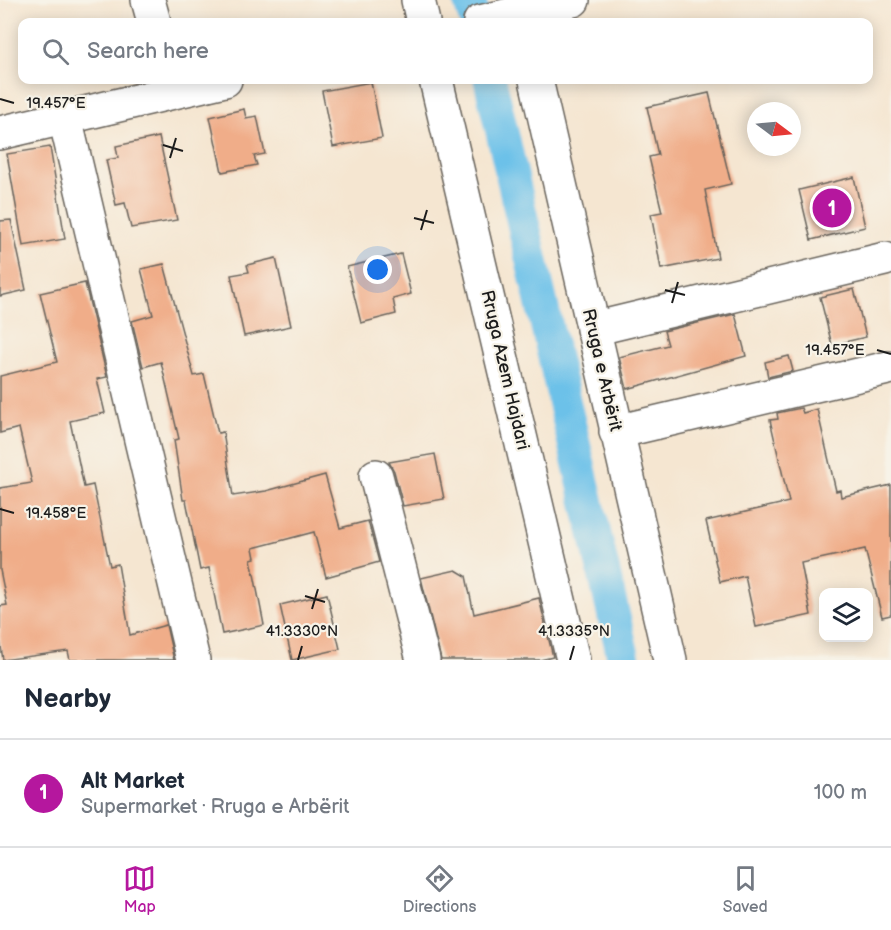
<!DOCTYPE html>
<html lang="en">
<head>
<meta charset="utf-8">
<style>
	body { margin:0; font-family:"Balsamiq Sans",sans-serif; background:#f2f2f3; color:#1f2937 }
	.controls { position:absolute; right:18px; bottom:18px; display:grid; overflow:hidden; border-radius:12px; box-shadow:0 3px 15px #0003 }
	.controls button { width:54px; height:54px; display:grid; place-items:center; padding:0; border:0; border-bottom:2px solid #e0e1e3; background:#fff; color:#1f2937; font:30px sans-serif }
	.compass { position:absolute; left:747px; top:102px; width:54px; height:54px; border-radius:50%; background:#fff; box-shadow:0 3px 15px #0003; rotate:106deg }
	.you { position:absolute; left:378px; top:270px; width:21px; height:21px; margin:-15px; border:4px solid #fff; border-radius:50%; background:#1a73e8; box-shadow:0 0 0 9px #1a73e833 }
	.badge { display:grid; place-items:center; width:39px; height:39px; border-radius:50%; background:#b5179e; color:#fff; font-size:20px; font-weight:700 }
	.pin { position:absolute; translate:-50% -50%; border:3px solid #fff; box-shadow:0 2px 6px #0006 }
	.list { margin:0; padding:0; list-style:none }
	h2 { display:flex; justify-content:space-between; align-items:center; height:78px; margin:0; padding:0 24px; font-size:26px }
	h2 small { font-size:20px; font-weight:400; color:#747a83 }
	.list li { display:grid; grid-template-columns:39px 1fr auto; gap:18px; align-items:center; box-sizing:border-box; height:108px; padding:0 24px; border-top:2px solid #e0e1e3 }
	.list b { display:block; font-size:22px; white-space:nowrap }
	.list p { margin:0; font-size:20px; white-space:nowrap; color:#747a83 }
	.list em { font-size:20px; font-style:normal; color:#747a83 }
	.icon { flex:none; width:33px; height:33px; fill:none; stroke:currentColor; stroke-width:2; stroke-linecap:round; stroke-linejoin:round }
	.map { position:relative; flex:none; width:891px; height:660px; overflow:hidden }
	.search { position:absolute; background:#fff; box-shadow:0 3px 15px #0003; left:18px; right:18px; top:18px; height:66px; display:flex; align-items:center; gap:15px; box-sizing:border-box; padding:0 21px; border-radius:12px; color:#747a83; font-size:22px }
	.sheet { height:186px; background:#fff }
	nav { display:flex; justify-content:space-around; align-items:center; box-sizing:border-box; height:84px; border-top:2px solid #e0e1e3; background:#fff; font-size:16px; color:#747a83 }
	nav a { display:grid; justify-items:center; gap:3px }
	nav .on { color:#b5179e }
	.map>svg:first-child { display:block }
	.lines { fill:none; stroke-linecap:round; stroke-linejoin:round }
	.canal { stroke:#6cc1e9; stroke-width:33 }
	.building { fill:#f0ad89 }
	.minor-casing { stroke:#68635b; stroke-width:36 }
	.minor { stroke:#fff; stroke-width:33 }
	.ticks { fill:none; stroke:#1c1c1c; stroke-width:2 }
	.labels { text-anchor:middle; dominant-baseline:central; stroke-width:4.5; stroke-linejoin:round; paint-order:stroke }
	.street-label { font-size:18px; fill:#1c1c1c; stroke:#f7f3e8 }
	.ticks-label { font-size:15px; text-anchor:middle; fill:#1c1c1c; stroke:#f7f3e8; stroke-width:4.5; stroke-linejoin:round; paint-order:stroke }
</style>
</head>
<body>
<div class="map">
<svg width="891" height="660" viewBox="0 0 891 660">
	<rect width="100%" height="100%" fill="#f7f3e8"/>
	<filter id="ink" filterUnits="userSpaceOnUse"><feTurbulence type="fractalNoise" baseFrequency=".0167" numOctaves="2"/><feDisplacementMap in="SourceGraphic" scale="12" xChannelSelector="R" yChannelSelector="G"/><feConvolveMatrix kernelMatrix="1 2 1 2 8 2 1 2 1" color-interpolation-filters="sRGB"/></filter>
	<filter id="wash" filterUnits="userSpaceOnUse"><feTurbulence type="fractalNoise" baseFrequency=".008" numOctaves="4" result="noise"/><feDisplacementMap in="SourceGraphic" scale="24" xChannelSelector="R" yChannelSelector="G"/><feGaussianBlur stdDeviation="1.35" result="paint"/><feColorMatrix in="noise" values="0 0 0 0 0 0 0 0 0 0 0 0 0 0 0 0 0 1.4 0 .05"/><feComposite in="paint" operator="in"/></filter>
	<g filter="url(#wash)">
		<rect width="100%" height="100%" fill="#f5e6d1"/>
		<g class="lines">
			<g class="canal">
				<path d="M469,0l7,22"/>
				<path d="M490,80l134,580"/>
			</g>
		</g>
		<g id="blocks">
			<g class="building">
				<path d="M371,82l11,56 -49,9 -11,-56z"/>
				<path d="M709,93l22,91 -26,6 13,68 -57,11 -10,-55 11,-2 -13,-55 9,-2 -11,-48z"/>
				<path d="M244,109l2,9 11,-2 8,38 -11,2 3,9 -35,7 -12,-55z"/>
				<path d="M159,137l18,83 -46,8 -6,-25 -9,2 -10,-45 12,-2 -2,-12z"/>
				<path d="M50,147l15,92 -42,7 -16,-92z"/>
				<path d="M854,177l11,50 -54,13 -12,-50z"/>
				<path d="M11,220l15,70 -26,6v-75z"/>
				<path d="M401,254l10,40 -18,5 3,15 -35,9 -14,-56z"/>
				<path d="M276,258l15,68 -47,10 -13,-61 18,-3 -2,-7z"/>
				<path d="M164,264l30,112 10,-2 14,59 5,-1 10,64 33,-5 59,-16 15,53 28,-7 11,41 -53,15 -12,-45 -61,16 2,10 -4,1 13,66 -42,9 -13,-66 -9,2 -14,-70h-3l-9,-60 5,-1 -18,-77 -18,5 -11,-46 21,-6 -12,-46z"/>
				<path d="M85,283l22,94 -10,2 8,34 -35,8 14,66 9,-2 17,81 8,-2 12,71 36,-10 8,35h-104l-2,-9 -65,9 -3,-20v-34l7,-1 -7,-35v-82l32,-5 -13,-55 -19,5v-57l57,-14 -17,-69z"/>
				<path d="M854,289l12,48 -34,8 -12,-48z"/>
				<path d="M735,314l11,42 -119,33 -8,-32 49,-12 -4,-14z"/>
				<path d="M789,356l4,15 -25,6 -3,-15z"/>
				<path d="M801,408l2,5 14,-4 19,82 4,-1 1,7 50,-12v130l-9,2 -17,-68 -64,14 10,52 -55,12 -11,-51 -25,6 -14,-61 83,-19 -19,-82 8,-1 -1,-6z"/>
				<path d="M435,454l9,45 -41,7 -9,-35 -5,-9z"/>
				<path d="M456,570l10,6 8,38 65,-16 14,59 -13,3h-99l-20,-82z"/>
				<path d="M327,594l13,55 -48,11 -12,-55z"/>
			</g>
		</g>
	</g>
	<g filter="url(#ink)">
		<use href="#blocks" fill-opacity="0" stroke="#68635b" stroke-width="1.5"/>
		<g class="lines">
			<g class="minor-casing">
				<g id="minor">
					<path d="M148,0l6,22"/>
					<path d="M418,0l5,22"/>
					<path d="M480,22l93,-22"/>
					<path d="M436,80l137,580"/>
					<path d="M536,80l134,580"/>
					<path d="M65,118l128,542"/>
					<path d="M0,133l225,-53"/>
					<path d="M593,329l292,-70"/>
					<path d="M616,432l272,-64"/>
					<path d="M376,476l47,184"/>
				</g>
			</g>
			<use href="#minor" class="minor"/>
		</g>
	</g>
	<path class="ticks" d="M0,99l14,4M163,145l20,6M170,158l6,-20M414,218l20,5M421,230l6,-20M665,290l20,5M672,303l6,-21M877,350l14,4M0,509l14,4M305,596l20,6M312,609l6,-20M298,660l4,-14M570,660l4,-14"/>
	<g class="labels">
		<g class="street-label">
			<text transform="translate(505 370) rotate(77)">Rruga Azem Hajdari</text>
			<text transform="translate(602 370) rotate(77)">Rruga e Arbërit</text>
		</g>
	</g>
	<g class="ticks-label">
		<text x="56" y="108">19.457°E</text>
		<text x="835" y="355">19.457°E</text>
		<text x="56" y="518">19.458°E</text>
		<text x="302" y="636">41.3330°N</text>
		<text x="574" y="636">41.3335°N</text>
	</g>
</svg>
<div class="controls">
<button><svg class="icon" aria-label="layers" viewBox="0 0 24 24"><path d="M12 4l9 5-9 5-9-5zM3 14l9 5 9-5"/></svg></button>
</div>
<svg class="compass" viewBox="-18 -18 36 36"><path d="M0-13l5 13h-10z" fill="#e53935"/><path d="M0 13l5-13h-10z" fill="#747a83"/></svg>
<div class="you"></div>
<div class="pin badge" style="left:832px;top:208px">1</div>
<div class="search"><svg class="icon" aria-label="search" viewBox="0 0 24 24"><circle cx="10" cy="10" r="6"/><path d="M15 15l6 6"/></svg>Search here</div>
</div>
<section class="sheet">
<h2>Nearby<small></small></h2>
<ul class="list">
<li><span class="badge">1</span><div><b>Alt Market</b><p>Supermarket · Rruga e Arbërit</p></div><em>100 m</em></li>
</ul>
</section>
<nav>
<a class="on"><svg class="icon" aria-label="map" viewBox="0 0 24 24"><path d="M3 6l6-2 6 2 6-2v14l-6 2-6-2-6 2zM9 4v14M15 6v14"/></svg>Map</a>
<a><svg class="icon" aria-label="directions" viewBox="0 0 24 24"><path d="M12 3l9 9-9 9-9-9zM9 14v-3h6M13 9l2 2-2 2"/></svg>Directions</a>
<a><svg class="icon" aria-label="saved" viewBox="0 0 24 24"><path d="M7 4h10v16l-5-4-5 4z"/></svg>Saved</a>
</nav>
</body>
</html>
